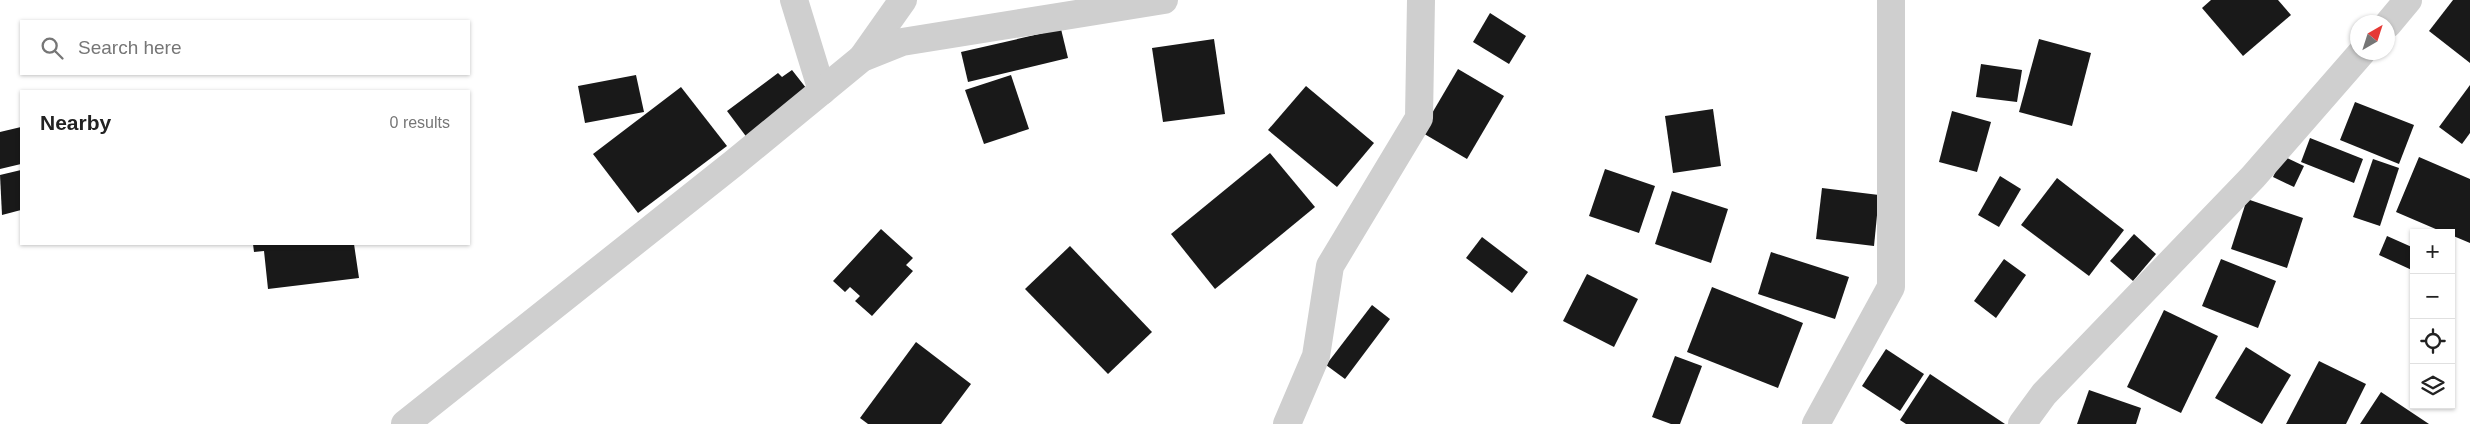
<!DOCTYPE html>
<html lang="en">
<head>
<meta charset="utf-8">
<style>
	body { margin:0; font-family:Arial,sans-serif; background:#f6f6f6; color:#222 }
	.controls { position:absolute; right:15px; bottom:15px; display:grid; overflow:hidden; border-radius:0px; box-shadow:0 1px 4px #0004 }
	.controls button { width:45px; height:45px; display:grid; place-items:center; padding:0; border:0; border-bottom:1px solid #e0e0e0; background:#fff; color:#222; font:25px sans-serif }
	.compass { position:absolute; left:2350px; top:15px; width:45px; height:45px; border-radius:50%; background:#fff; box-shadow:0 1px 4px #0004; rotate:39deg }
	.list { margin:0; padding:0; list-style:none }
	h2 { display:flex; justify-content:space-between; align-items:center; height:65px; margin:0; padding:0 20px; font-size:21px }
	h2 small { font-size:16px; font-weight:400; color:#767676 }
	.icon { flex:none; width:28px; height:28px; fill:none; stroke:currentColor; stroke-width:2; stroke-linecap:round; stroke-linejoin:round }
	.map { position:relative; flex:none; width:2470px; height:424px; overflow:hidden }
	.search { position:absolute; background:#fff; box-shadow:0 1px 4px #0004; left:20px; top:20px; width:450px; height:55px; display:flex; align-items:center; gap:12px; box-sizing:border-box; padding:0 18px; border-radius:0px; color:#767676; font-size:19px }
	.panel { position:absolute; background:#fff; box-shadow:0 1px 4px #0004; left:20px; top:90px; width:450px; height:155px; border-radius:0px }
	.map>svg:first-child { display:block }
	.building { fill:#191919 }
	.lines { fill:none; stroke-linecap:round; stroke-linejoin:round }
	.street { stroke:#cfcfcf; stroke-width:28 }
</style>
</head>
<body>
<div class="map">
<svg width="2470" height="424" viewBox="0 0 2470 424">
	<rect width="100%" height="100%" fill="#fff"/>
	<g class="building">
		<path d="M2211,0h67l13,15 -48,41 -41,-48z"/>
		<path d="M2453,0h17v63l-41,-32z"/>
		<path d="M1490,13l36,23 -17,28 -36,-22z"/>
		<path d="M1061,29l7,29 -100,24 -7,-30z"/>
		<path d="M1214,39l11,75 -62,8 -11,-74z"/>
		<path d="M2039,39l52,14 -19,73 -53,-14z"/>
		<path d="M1981,64l41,6 -5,32 -41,-5z"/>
		<path d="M1458,69l46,27 -37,63 -46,-27z"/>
		<path d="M792,70l18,23 -62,46 -21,-28 51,-38 4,4z"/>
		<path d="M636,75l8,37 -59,11 -7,-37z"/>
		<path d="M1011,75l18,54 -45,15 -19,-54z"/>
		<path d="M2470,85v48l-8,11 -23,-17z"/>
		<path d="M1306,86l68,57 -37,44 -69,-57z"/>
		<path d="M681,87l46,59 -89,67 -45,-59z"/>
		<path d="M2355,102l59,23 -15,39 -59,-24z"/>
		<path d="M1713,109l8,57 -48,7 -8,-57z"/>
		<path d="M1952,111l39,11 -14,50 -38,-10z"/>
		<path d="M21,127v37l-21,5v-37z"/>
		<path d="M2310,138l53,21 -9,24 -53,-21z"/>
		<path d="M1270,153l45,54 -100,82 -44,-55z"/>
		<path d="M2283,156l21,10 -10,21 -21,-10z"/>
		<path d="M2419,157l51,22v64l-19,-8v-2h-6l-49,-21z"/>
		<path d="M2373,159l26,9 -19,58 -27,-9z"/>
		<path d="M1605,169l50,17 -16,47 -50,-17z"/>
		<path d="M21,170v40l-19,5 -2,-40z"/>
		<path d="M2000,176l21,13 -22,38 -21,-12z"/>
		<path d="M2057,178l67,52 -35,46 -68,-51z"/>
		<path d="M1822,188l57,7 -5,51 -58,-7z"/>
		<path d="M1672,191l56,18 -17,54 -56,-19z"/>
		<path d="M2247,199l56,19 -16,50 -56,-19z"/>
		<path d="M881,229l32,29 -7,7 7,6 -41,45 -17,-15 5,-5 -10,-9 -5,5 -12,-11z"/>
		<path d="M2134,234l22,20 -23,27 -23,-20z"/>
		<path d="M2387,236l27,12v23l-35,-16z"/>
		<path d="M1482,237l46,35 -16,21 -46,-35z"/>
		<path d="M253,244h101l5,34 -91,11 -4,-38 -10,1z"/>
		<path d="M1070,246l82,86 -44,42 -83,-85z"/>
		<path d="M1771,252l78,25 -14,42 -77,-25z"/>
		<path d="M2004,259l22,16 -30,43 -22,-17z"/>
		<path d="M2221,259l55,22 -18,47 -56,-22z"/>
		<path d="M1587,274l51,25 -24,48 -51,-26z"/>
		<path d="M1712,287l91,36 -25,65 -91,-36z"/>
		<path d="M1372,305l18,14 -45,60 -19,-14z"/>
		<path d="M2164,310l54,26 -37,77 -54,-26z"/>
		<path d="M916,342l55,42 -30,40h-73l-8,-6z"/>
		<path d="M2246,347l45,28 -29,49 -47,-26z"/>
		<path d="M1886,349l38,25 -24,37 -38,-25z"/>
		<path d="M1675,356l27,10 -22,58h-9l-19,-7z"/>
		<path d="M2319,361l47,23 -20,40h-60z"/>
		<path d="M1930,374l75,50h-99l-6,-4z"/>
		<path d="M2089,390l52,18 -5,16h-59z"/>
		<path d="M2381,392l48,32h-69z"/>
	</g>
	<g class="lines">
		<g class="street">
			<path d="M794,0l28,91"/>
			<path d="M2388,24l20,-24"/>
			<path d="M862,58l41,-58"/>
			<path d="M405,424l329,-261 128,-105 40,-16 262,-42"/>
			<path d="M1287,424l29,-68 14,-90 89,-148 2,-118"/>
			<path d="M1816,424l75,-137v-287"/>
			<path d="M2022,424l22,-30 209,-217 109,-125"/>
		</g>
	</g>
</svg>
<div class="controls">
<button>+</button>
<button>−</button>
<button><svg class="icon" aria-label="locate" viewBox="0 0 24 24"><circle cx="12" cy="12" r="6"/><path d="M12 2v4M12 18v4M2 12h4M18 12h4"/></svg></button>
<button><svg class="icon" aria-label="layers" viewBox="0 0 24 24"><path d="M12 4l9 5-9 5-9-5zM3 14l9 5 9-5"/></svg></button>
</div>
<svg class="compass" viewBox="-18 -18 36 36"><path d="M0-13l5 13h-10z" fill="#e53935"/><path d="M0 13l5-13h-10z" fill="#767676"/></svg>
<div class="search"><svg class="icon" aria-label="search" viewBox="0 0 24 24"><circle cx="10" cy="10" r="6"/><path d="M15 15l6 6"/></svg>Search here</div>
<section class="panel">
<h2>Nearby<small>0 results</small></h2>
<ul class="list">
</ul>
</section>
</div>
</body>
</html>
